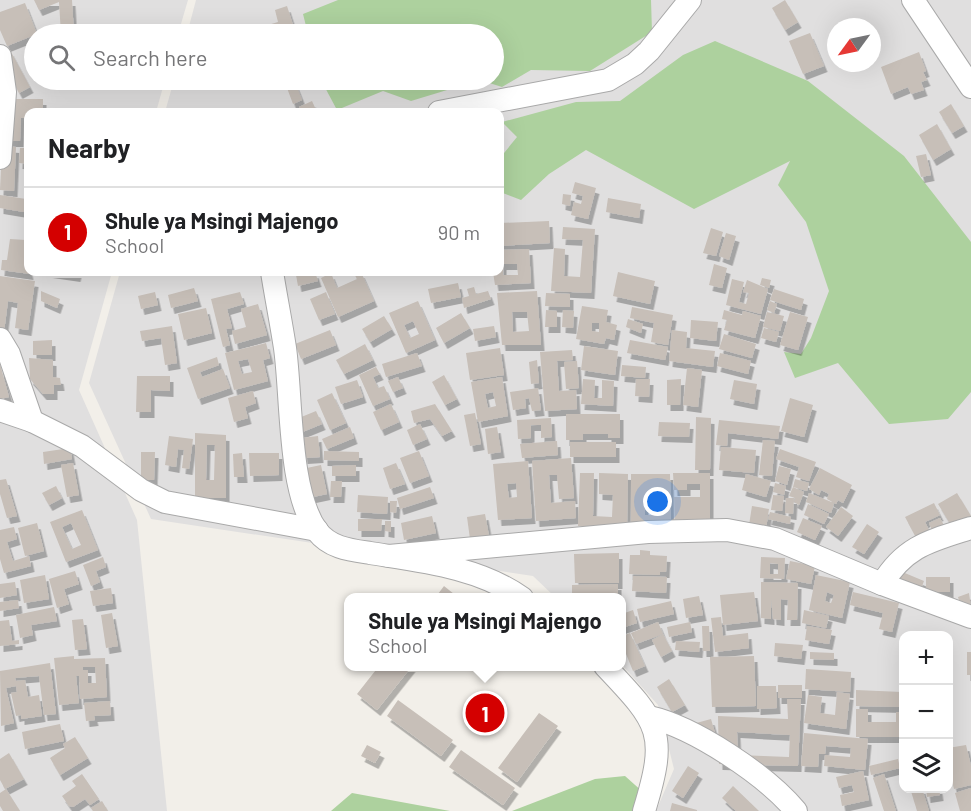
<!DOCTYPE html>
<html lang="en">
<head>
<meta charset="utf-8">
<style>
	body { margin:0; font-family:Barlow,sans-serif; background:#f6f6f6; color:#202124 }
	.controls { position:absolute; right:18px; bottom:18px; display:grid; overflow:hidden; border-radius:12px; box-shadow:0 6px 24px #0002 }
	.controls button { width:54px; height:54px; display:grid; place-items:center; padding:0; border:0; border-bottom:2px solid #e0e0e0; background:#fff; color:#202124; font:30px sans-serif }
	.compass { position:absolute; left:827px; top:18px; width:54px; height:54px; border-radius:50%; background:#fff; box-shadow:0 6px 24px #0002; rotate:237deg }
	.you { position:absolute; left:658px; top:502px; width:21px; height:21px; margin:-15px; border:4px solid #fff; border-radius:50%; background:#1a73e8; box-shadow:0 0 0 9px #1a73e833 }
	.badge { display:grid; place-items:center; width:39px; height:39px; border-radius:50%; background:#d40000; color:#fff; font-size:20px; font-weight:700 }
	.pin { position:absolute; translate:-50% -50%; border:3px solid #fff; box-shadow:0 2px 6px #0006 }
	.popup { position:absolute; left:344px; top:593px; width:282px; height:78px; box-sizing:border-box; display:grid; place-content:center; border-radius:12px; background:#fff; filter:drop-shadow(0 2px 4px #0005); font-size:20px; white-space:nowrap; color:#757577 }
	.popup b { font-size:22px; color:#202124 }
	.popup::after { content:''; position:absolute; left:50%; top:100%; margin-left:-12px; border:12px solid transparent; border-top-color:#fff }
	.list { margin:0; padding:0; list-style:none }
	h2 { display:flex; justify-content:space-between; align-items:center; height:78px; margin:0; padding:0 24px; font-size:26px }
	h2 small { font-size:20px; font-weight:400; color:#757577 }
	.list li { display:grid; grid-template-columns:39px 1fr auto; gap:18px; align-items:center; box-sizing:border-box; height:90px; padding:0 24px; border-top:2px solid #e0e0e0 }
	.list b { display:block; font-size:22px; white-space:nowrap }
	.list p { margin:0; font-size:20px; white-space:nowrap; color:#757577 }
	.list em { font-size:20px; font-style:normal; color:#757577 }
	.icon { flex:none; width:33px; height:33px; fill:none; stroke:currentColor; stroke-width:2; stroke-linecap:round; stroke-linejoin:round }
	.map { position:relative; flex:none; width:971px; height:811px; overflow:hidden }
	.search { position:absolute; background:#fff; box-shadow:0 6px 24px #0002; left:24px; top:24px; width:480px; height:66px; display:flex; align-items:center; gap:15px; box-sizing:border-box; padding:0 21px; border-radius:33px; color:#757577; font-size:22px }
	.panel { position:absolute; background:#fff; box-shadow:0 6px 24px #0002; left:24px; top:108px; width:480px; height:168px; border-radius:12px }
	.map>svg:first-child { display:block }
	.residential { fill:#e0dfdf; fill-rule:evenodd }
	.forest { fill:#add19e }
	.building { fill:#c7bfb8; fill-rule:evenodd; filter:url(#shadow) }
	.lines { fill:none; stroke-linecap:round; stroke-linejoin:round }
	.minor-casing { stroke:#a9a9a9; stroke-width:24 }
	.minor { stroke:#fff; stroke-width:22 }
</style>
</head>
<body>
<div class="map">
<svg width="971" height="811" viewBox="0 0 971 811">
	<defs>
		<filter id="shadow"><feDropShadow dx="3.5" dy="6" stdDeviation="0" flood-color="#0004"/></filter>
	</defs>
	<rect width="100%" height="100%" fill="#f2efe9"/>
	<g class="residential">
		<path d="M0,0h188l-10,34h-144v46h131l-9,32h-128v160h84l-33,118 58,130 30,291h-167z"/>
		<path d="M196,0h775v811h-315l18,-42 -16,-64 -36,-40v-67l-67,-1 -22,-21 -382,-57 -62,-136 31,-111h380v-160h-335l9,-32h320v-46h-307zM836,27h36v36h-36zM904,636h44v152h-44z"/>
	</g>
	<g class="forest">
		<path d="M338,0h313l1,32 -62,39 -59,-1 -29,17 -22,-7h14v-46h-186l-5,-20z"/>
		<path d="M715,41l93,40 96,75 67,86v150l-23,27 -59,5 -51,-61 -43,15 -11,-26 17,2 10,-16 18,-47 -23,-69 -28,-37 12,-24 -96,48 -108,-59 -37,24 -28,26 -21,-8v-34l17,-21 -15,-15 74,-20 44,-1 63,-46z"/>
		<path d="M321,80h159l-69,21 -28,-10 -46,19z"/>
		<path d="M625,776l19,17 -6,18h-126l83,-32z"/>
		<path d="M352,793l98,18h-119z"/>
	</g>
	<g class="building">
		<path d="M34,0h38l2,34h-13l-2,-32 -20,8z"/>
		<path d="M785,0l13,22 -13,8 -13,-22z"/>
		<path d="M25,3l12,31 -30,12 -7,-16v-18z"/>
		<path d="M287,6l9,28h-39l-2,-5 23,-7 -3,-12z"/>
		<path d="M810,33l14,33 -21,8 -14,-33z"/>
		<path d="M10,50l20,37 -11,6 -19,-36z"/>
		<path d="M919,52l7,19 -3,1 4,8 -6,2 3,8 -13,4 -3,-7 -17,7 -10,-27z"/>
		<path d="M284,80h10l8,20 -9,4z"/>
		<path d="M6,99h37v13h-15v6h-7l-1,23h-15z"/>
		<path d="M312,101l5,11h-16l-2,-5z"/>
		<path d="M951,104l13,22 -12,7 -13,-21z"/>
		<path d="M937,124l14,25 -18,11 -14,-25z"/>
		<path d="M2,146l14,1 -2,44 -14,-1z"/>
		<path d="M20,148h8v16l-9,-1z"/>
		<path d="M926,154l5,21 -10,2 -5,-21z"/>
		<path d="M575,182l21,6 -8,31 -17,-4 3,-13 7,2 2,-8 -11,-3z"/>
		<path d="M563,194l8,1 -1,11 -8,-2z"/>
		<path d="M0,195l26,4 -2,13 -24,-4z"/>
		<path d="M608,198l33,6 -2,14 -33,-6z"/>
		<path d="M549,221l1,22 -50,3v-23z"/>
		<path d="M563,227l32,2 -4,64 -40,-2 3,-43 11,1 -1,27 16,1 3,-37 -21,-1z"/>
		<path d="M711,228l12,4 -7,24 -13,-3z"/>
		<path d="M726,233l10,3 -7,24 -10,-4z"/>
		<path d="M10,239l16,1 -2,23 4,2 2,9 -29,-4 1,-10h5z"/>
		<path d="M529,249l2,34 -36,2 -2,-13h7v-22zM503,264h14l1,11h-15z"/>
		<path d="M714,264l13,4 -5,20 -13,-3z"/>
		<path d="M49,272h29l-1,4z"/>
		<path d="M315,272l3,9 -20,5 -2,-11z"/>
		<path d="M353,272h8l13,29 -36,16 -17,-39 10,-5 6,15 20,-9z"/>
		<path d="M618,272l37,9 -5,23 -37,-8z"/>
		<path d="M0,276l35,5 -7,49 -13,-2 3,-25 -10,-2 -4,31 -4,-1z"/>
		<path d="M762,278l9,2 -2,8 -9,-3z"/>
		<path d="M732,279l12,3 -5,20 7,2 3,-11 -6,-1 4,-12 21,9 -7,25 -35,-9z"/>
		<path d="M458,283l3,14 -30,6 -3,-14z"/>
		<path d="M474,287l2,7 12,-3 3,8 -27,9 -2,-10 7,-2 -2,-7z"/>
		<path d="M194,288l4,13 -27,7 -3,-13z"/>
		<path d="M774,289l30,10 -3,11 -31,-10z"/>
		<path d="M41,291l19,8 -3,9 -16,-7z"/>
		<path d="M537,291l4,54h-39l-5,-52zM512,312h15l2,19 -16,1z"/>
		<path d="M155,292l3,13 -17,4 -3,-13z"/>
		<path d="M240,292l4,12 -17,5 5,19 -6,1 4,16 -7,2 -12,-48z"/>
		<path d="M326,292l9,22 -16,6 -9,-21z"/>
		<path d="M546,293l24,1v13l-25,-1z"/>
		<path d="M418,301l17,39 -29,13 -17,-40zM413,321l6,13 -9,4 -6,-13z"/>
		<path d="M770,301l7,3 -3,9 -7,-3z"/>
		<path d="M258,304l9,31 -32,9 -3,-13 14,-4 -5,-18z"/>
		<path d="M582,306l26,4 -2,12 11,3 -3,15 -8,-2 -2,6 -28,-5zM592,323h7v9l-7,-1z"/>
		<path d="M632,307l41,8 -5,30 -17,-3 3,-19 -24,-5z"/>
		<path d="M206,308l6,25 -28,7 -6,-26z"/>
		<path d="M546,310l11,1v16h-12z"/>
		<path d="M563,310l11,1 -1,17 -11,-1z"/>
		<path d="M724,310l18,5 1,-4 18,5 -6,22 -31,-8 3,-10 -5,-1z"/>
		<path d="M767,312l17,4 -4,15 -17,-4z"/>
		<path d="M790,312l18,5 -10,33 -18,-5z"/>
		<path d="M461,313l9,15 -26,15 -8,-15z"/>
		<path d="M384,316l8,13 -22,13 -8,-13z"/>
		<path d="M628,319l15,5 -2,9 -15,-6z"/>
		<path d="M691,320l27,2 -2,19 -26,-3z"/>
		<path d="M172,326l5,37 -12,2 -4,-27 -19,3 -2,-10z"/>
		<path d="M494,326l2,11 -21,4 -2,-12z"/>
		<path d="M764,328l15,4 -3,10 -15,-4z"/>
		<path d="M330,330l6,15 -35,14 -6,-15z"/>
		<path d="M672,330l15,2 -1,16 29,3 -2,16 -44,-6z"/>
		<path d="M724,334l32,10 -4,14 -33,-9z"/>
		<path d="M52,340v15h-19v-14z"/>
		<path d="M630,340l38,7 -3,13 -38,-7z"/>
		<path d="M266,343l4,15 -7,2 5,21 -34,9 -9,-37zM248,359l4,13 -10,2 -4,-13z"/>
		<path d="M365,344l8,16 -29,14 -8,-14z"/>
		<path d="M584,346l34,5 -3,24 -34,-5z"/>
		<path d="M500,348l4,27 -34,5 -4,-27z"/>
		<path d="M572,350l1,10 -16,1 2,30 17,-1 1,19 -32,2 -5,-59z"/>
		<path d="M417,353l5,13 -36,11 -4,-13z"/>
		<path d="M720,353l31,8 -3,13 -31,-8z"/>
		<path d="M217,357l2,8 -19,7 2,5 21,-8 7,19 -32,11 -11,-31z"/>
		<path d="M29,358l24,2v17l7,1 1,7h-7v9h-11l-13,-15z"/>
		<path d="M537,360l2,23 -8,1 -2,-22z"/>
		<path d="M577,361l2,27 -13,1 -2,-27z"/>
		<path d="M0,364l9,33 -9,2z"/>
		<path d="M622,365l24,2 -1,11 -24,-2z"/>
		<path d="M376,367l4,7 -7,3 5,11 6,-2 6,13 -17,7 -14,-31z"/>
		<path d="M687,368l15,2 -4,37 -15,-2z"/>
		<path d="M444,375l13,24 -12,6 -13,-23z"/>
		<path d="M137,376h33v15l-19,-1v22h-15z"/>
		<path d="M398,377l5,11 -10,4 -5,-11z"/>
		<path d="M502,377l6,39 -30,6 -7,-40zM493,392l3,14 -8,2 -3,-14z"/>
		<path d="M583,379l12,1 -1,18h8v-18l12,1 -1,25 -32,-2z"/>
		<path d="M636,379h14l-1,18 -14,-1z"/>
		<path d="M681,379l-1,26h-13v-25z"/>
		<path d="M357,380l6,17 -22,7 -6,-17z"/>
		<path d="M734,380l23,4 -3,20 -24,-5z"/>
		<path d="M538,388l3,22 -9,1 -3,-13 -4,1 1,9 -13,2 -3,-18z"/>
		<path d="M253,391l3,12 -11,4 3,11 -14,4 -6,-24z"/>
		<path d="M332,393l14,30 -16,7 -13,-30z"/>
		<path d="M790,398l23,7 -9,32 -23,-6z"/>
		<path d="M391,404l8,18 -18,8 -8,-18z"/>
		<path d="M435,404l17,27 -10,5 -12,-17 -16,4 -3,-12z"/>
		<path d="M316,411l6,13 -22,9 -6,-13z"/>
		<path d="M475,413l6,31 -11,2 -6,-31z"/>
		<path d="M566,414h54v24h-12v-4h-25v6h-17z"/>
		<path d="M696,417l15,1 -1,52h-15z"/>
		<path d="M551,418l1,19 -11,1v-13h-10v13l-13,1 -1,-19z"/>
		<path d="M719,420l61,6 -2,13 -50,-6 -1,13 -11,-1z"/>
		<path d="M659,422l31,1 -1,14 -31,-1z"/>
		<path d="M420,424l7,15 -14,6 -6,-15z"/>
		<path d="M350,427l4,11 -27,11 -5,-10z"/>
		<path d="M497,427l4,25 -13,2 -3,-25z"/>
		<path d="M195,433l31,2v63h-31zM207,445h8l-1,35h-8z"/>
		<path d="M169,436l24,3 -4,30 -7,-1 2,-18 -6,-1 -2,18 -11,-2z"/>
		<path d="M318,436l2,21 -16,1 -3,-20z"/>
		<path d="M763,440l12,1 -3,35 -13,-1z"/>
		<path d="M557,441l1,14 -36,3 -2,-14z"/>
		<rect x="570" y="442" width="46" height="15"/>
		<path d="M721,447l35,3 -2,23 -35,-3z"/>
		<path d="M70,448l2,11 -28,5 -1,-12z"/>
		<path d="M780,449l36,13 -7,19 -13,-4 3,-10 -23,-8z"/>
		<path d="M324,451l35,1v9l-35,-1z"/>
		<path d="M419,451l10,25 -19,7 -10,-25z"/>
		<path d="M141,452h14l-1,28h-13z"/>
		<path d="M242,453l2,24h-10l-1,-23z"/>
		<path d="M249,453h30v22l-29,1z"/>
		<path d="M571,458l3,40 -15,1 -2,-24h-8l2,28 24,-2 1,17 -40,3 -4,-60z"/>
		<path d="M528,461l4,57 -34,2 -5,-56zM516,483l1,14 -8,1 -2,-14z"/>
		<path d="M73,463l6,32 -12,2 -6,-32z"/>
		<path d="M396,463l9,21 -15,5 -7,-21z"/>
		<path d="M321,465l6,29 -19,4 -6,-29z"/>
		<path d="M356,465v11h-24v-10z"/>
		<path d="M779,466l12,3 -4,16 -12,-4z"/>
		<path d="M820,468l32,17 -9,18 -5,-3 -2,4 -9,-5 2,-5 -8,-4 -2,5 -10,-6z"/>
		<path d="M580,473h14l-1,43 19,1 1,-22 -14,-1v-21l29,1 -1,54 -49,-2z"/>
		<path d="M673,473h37v54h-35l-1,-30h26v-13h-13v6h-13z"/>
		<path d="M631,474h39l1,52 -40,1zM645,499h14v16h-14z"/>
		<path d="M746,474l25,7 -5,16 -24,-7z"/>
		<path d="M6,479l11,37 -10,2 -7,-24v-14z"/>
		<path d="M795,479l14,4 -2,8 -14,-4z"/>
		<path d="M331,481h11l-1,16h-11z"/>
		<path d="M775,483l11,3 -2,9 -11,-3z"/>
		<path d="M56,486l6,12 -13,7 -7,-12z"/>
		<path d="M430,487l4,11 -34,11 -3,-11z"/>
		<path d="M793,487l11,5 -5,13 -5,-3 1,-4 -6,-2z"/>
		<path d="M809,493l25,10 -3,10 -25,-11z"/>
		<path d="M957,493l14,23 -19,11 -14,-23z"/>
		<path d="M358,495l30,2 -1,17 -30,-2z"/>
		<path d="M773,495l11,1 -2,15 -11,-1z"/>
		<path d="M786,498h8l-1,16 -8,-1z"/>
		<path d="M390,501h7l-1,12 -6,-1z"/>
		<path d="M934,503l6,12 -15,7 7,14 -13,7 -14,-26z"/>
		<path d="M808,504l21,10 -5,10 -20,-9z"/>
		<path d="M752,506l17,3 -3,19 -17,-3z"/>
		<path d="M841,507l12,9 -15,20 -12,-9z"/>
		<path d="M82,510l16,40 -32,12 -16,-40zM71,523l10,22 -9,4 -10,-22z"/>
		<path d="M770,512l21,5 -1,7 -22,-5z"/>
		<path d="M485,514l4,22 -19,3 -3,-22z"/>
		<path d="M432,516l4,17 -32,7 -3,-17z"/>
		<path d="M803,518l19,8 -7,14 -18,-8z"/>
		<path d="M940,518l6,11 -12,6 -5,-12z"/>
		<path d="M358,519h24l-1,12h-23z"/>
		<path d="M385,521h6v11l-6,-1z"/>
		<path d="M37,523l7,28 -19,5 -7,-28z"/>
		<path d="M867,524l12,8 -15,22 -12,-7z"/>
		<path d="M14,527l3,12 -10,3 6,19 16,-5 2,10 -27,7 -4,-14v-29z"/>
		<path d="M640,550l10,1v4l17,1 -1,16h-6v3l-31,-1 1,-19h10z"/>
		<path d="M619,553v30h-44l-1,-29z"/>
		<path d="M103,557l3,10 -10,4 4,11 -9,4 -8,-21z"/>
		<path d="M761,557l24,1 -1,21 -24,-1zM770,563l8,1v10h-8z"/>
		<path d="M790,561l25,5 -4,18 -25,-5z"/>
		<path d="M75,571l4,13 -15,5 5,15 -12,4 -8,-29z"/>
		<path d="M900,571l24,10 -6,16 -24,-10z"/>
		<path d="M45,575l4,24 -25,4 -4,-23z"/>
		<path d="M816,575l34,7 -8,36 -33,-8zM827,592l7,3 -3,8 -6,-2z"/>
		<path d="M633,576l34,1 -1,16 -34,-2z"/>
		<rect x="926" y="577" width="24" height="15"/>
		<path d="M15,582l2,13 -17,3v-14z"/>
		<path d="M761,582l37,1 -1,37h-10l1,-20 -7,-1v21l-8,-1 -2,-21v21l-10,-1z"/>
		<path d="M618,584v14h-46v-13z"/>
		<path d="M444,586l15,12h-24z"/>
		<path d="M111,588l2,15 -20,3 -3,-15z"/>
		<path d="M754,592l4,29 -35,4 -3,-30z"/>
		<path d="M853,592l46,11 -7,29 -13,-3 4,-16 -33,-8z"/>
		<path d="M969,593l2,15 -9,2 -4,-13z"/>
		<path d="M699,596l4,19 -17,3 -3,-19z"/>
		<path d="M18,600l1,8 -19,3v-9z"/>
		<path d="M671,601l3,13 -34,8 -3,-13z"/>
		<path d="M54,607l3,14 -26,4 2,10 -13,3 -4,-23z"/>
		<path d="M633,610l4,13 -15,5v-14z"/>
		<path d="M804,610l25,6 -3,12 -24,-5z"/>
		<path d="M112,613l6,33 -12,2 -5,-33z"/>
		<path d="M721,617l2,19 25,-3 1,15 -34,4 -4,-34z"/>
		<path d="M83,619l4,30 -12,1 -3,-30z"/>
		<path d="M9,620l3,21 7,-1v4l-19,2v-25z"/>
		<path d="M658,622l5,12 -27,10 -5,-11z"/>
		<path d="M690,622l2,10 -23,5 -2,-10z"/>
		<path d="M702,626h7l1,25h-7z"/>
		<path d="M807,626l25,4 -3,14 -24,-4z"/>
		<path d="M630,633l15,33 -12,5 -11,-27v-8z"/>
		<path d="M663,634l9,17 -11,6 -9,-17z"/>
		<path d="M676,641l24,1 -1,10 -24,-2z"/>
		<path d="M775,643l28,2 -2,14 -27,-3z"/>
		<path d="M810,652l24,1v7l-24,-1z"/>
		<rect x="967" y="652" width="4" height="23"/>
		<path d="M74,656v3l31,-1 2,39 -27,2 -1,-23h-3l3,27 -20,2 -5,-47zM83,667h12l1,16h-8v-13h-5z"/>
		<path d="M754,656l2,50 -44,1 -2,-50z"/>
		<path d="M50,663l6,51 -12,1 -5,-39 -24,2 1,3 9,-1 3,17 11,-2 3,21 -21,3v-4l-5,1 -5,-23 6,-1 -1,-6 -10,2 8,35 -13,3 -1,-55z"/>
		<path d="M379,666h33l-35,44 -20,-16z"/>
		<path d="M806,669l45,3 -1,20 -45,-3z"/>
		<path d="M669,679l16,26 -13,7 -15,-25z"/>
		<rect x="778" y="685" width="24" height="13"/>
		<path d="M757,686h19l1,22 -20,1z"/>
		<path d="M856,690l46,2v15l-46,-1z"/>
		<path d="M837,692l13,2 -4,35 -42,-6 4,-28 14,2 -2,16 15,2z"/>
		<path d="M787,699h14l-3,67 -79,-2 -1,-48 70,3zM737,732l53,3 -1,22 -51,-2z"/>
		<path d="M398,700l55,40 -12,16 -54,-40z"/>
		<path d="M110,701l1,14 -17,1 1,4 -9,1 -2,-18z"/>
		<path d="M856,709h12v13h28v-10h8v25h-48z"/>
		<path d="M539,713l19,13 -41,56 -19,-14z"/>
		<path d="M711,719l4,14 -22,6 -4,-14z"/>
		<path d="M60,724l4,17 -39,8 -3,-17z"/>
		<path d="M804,733l64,6 -3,31 -41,-4 1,-11 25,2 1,-9 -25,-2 -1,8h-6l-1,13 -17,-1z"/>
		<path d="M75,737l13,21 -28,17 -10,-17 15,-10 -2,-4z"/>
		<path d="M367,745l14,7 -6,11 -14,-7z"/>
		<path d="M966,745l5,21v19l-17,4 -6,-23v-18z"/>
		<path d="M461,750l54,38 -12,17 -54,-38z"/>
		<path d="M9,753l15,26 -19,10 -5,-9v-21z"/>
		<path d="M898,759l2,9 -29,7 -2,-9z"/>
		<path d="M688,766l11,7 -16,25 -11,-7z"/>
		<path d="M863,771l6,29 -27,6 -2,-11 14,-3 -2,-7 -13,3 -3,-11z"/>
		<path d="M82,774l17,25 -9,6 -5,-6 -12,8 -4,-1 -7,-10 14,-10 -4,-5z"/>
		<path d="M884,774l12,37h-12l-11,-33z"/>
		<path d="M733,786l26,25h-23l-14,-13z"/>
		<path d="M910,788h12l7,23h-12z"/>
		<path d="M926,788h13l1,7 -13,2z"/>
		<path d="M971,788v23h-11l-5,-18z"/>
		<path d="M6,789l14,22h-17l-3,-5v-13z"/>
		<path d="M102,801l6,10h-15l-2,-3z"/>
		<path d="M672,803l25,7v1h-27z"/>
	</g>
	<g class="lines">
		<g class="minor-casing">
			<g id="minor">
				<path d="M913,0l58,87"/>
				<path d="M0,56l5,36 -5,66"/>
				<path d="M439,112l169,-32 27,-16 14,-13 41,-51"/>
				<path d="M272,272c4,25 9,50 13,76 7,50 3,143 32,183 13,17 33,19 53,22 50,8 109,14 152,45"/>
				<path d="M0,339l9,15 23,67"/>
				<path d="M0,410l32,11 50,25 59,44 24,12 152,28"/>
				<path d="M389,556l259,-24 79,-2 48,9 107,45 89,33"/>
				<path d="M882,584c23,-38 48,-43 89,-56"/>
				<path d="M605,666c55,58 63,67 39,145"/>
				<path d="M649,717c45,10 117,58 147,94"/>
			</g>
		</g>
		<use href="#minor" class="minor"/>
	</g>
</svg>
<div class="controls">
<button>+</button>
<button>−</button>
<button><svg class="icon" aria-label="layers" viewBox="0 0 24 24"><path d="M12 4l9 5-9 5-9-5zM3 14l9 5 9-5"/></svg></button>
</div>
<svg class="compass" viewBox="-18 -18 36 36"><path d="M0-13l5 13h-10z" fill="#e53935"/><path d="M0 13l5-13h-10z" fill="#757577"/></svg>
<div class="you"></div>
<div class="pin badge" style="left:485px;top:713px">1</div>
<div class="popup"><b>Shule ya Msingi Majengo</b>School</div>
<div class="search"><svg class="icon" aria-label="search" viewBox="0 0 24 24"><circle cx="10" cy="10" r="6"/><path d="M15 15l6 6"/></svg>Search here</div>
<section class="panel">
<h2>Nearby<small></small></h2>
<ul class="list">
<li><span class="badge">1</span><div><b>Shule ya Msingi Majengo</b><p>School</p></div><em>90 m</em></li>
</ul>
</section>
</div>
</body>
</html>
